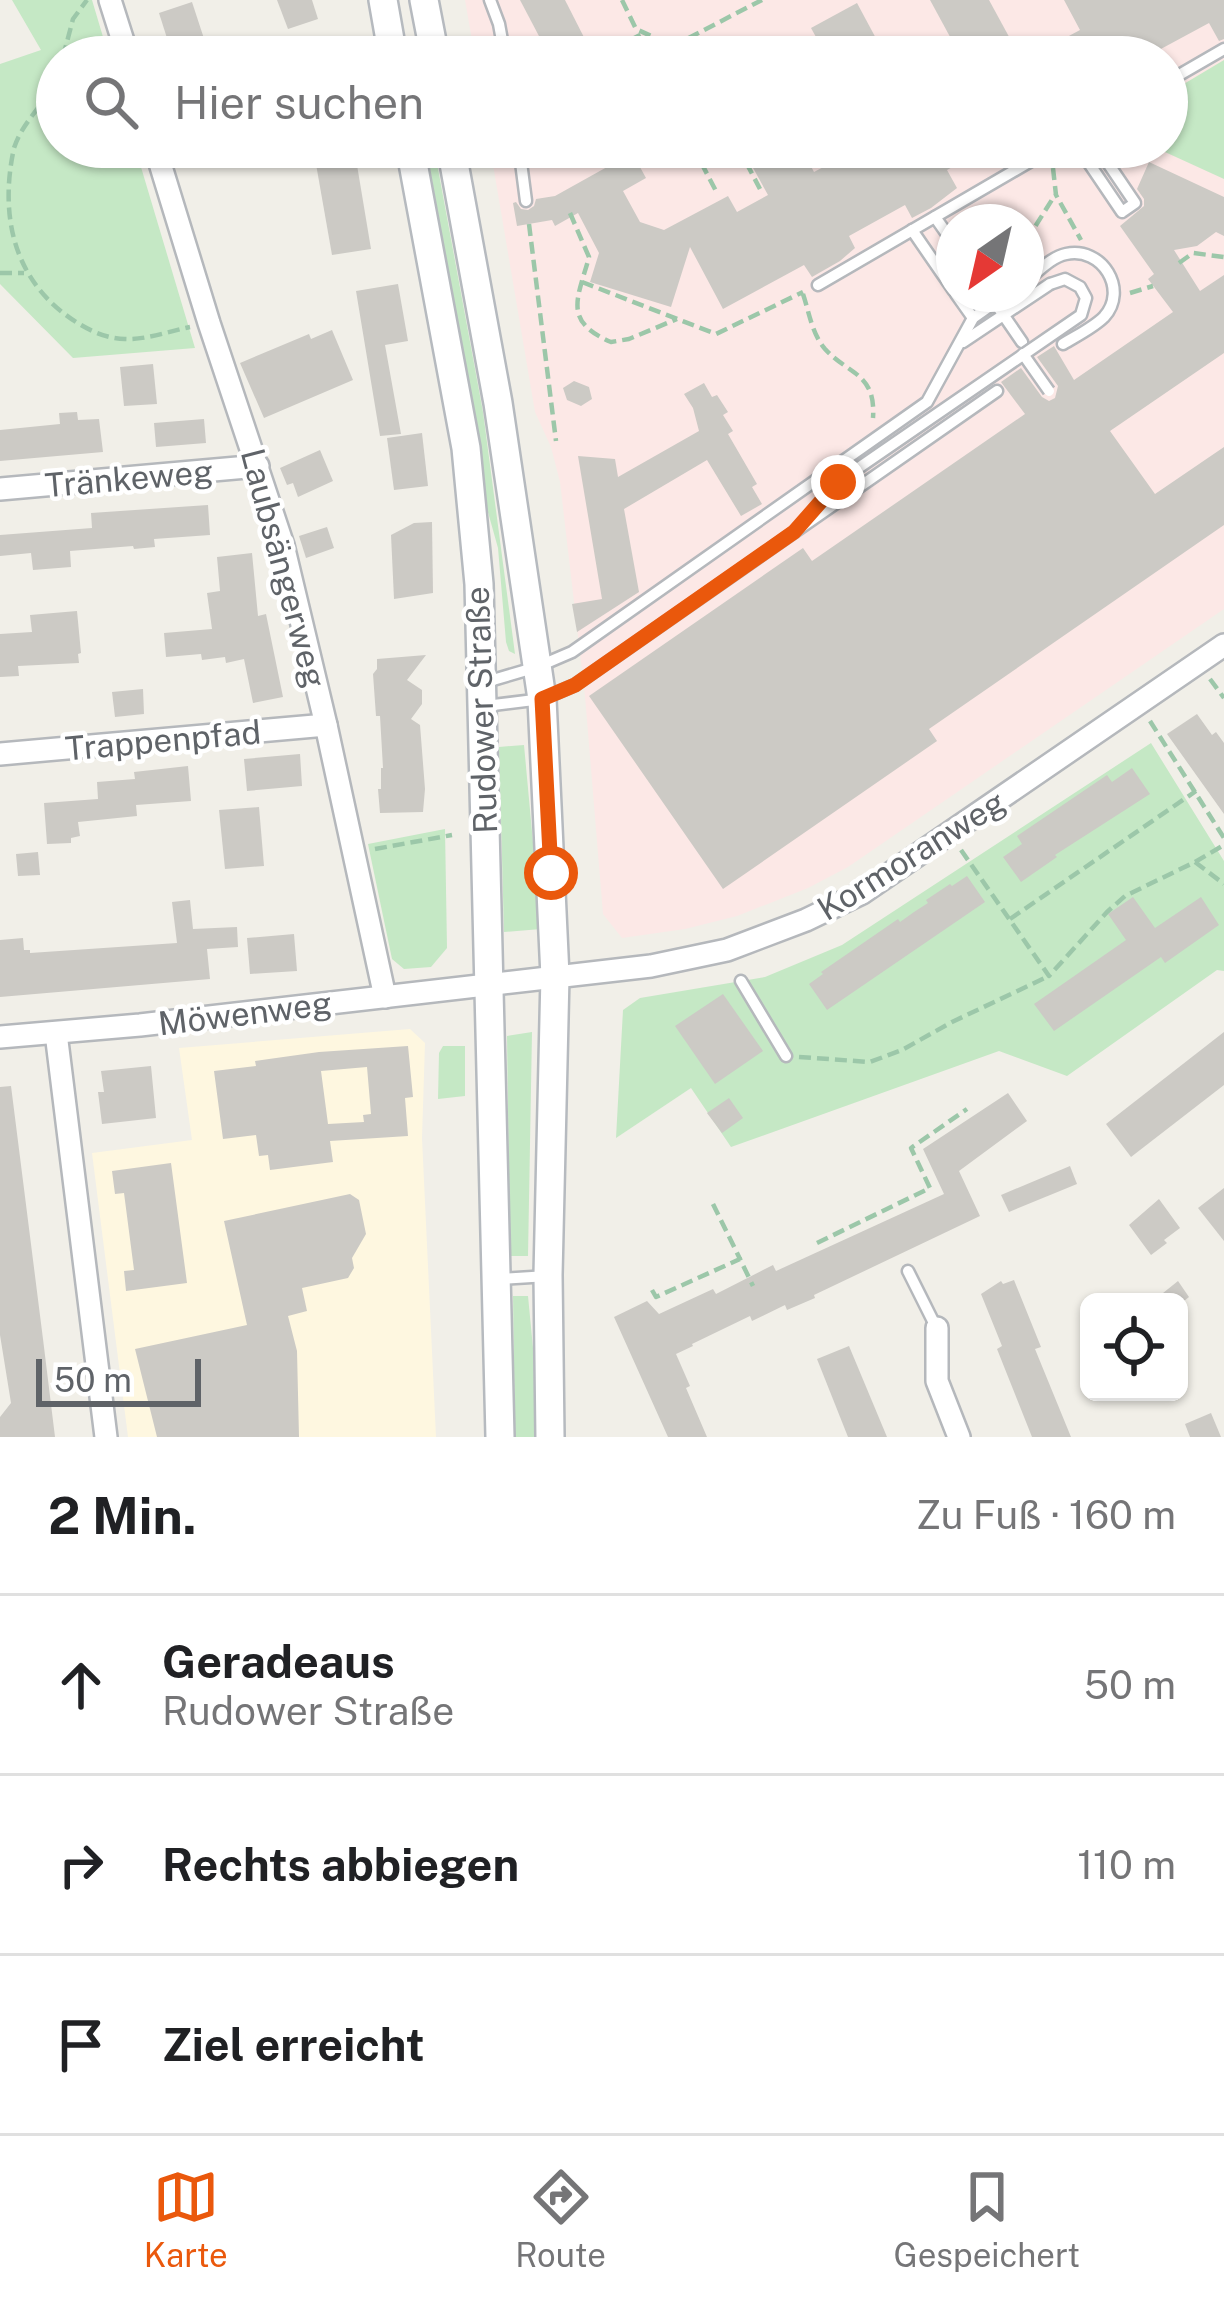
<!DOCTYPE html>
<html lang="de">
<head>
<meta charset="utf-8">
<style>
	body { margin:0; font-family:"Public Sans",sans-serif; background:#f2f2f2; color:#202124 }
	.controls { position:absolute; right:36px; bottom:36px; display:grid; overflow:hidden; border-radius:18px; box-shadow:0 3px 9px #0004 }
	.controls button { width:108px; height:108px; display:grid; place-items:center; padding:0; border:0; border-bottom:3px solid #e0e0e0; background:#fff; color:#202124; font:60px sans-serif }
	.compass { position:absolute; left:936px; top:204px; width:108px; height:108px; border-radius:50%; background:#fff; box-shadow:0 3px 9px #0004; rotate:214deg }
	.scale { position:absolute; left:36px; bottom:30px; width:165px; box-sizing:border-box; padding-left:12px; border:6px solid #5f6368; border-top:0; font-size:33px; line-height:42px; white-space:nowrap; color:#5f6368; -webkit-text-stroke:9px #fff; paint-order:stroke }
	.stop { position:absolute; width:36px; height:36px; margin:-27px; border:9px solid #ea580c; border-radius:50%; background:#fff }
	.stop.end { background:#ea580c; border-color:#fff; box-shadow:0 3px 12px #0008 }
	.list { margin:0; padding:0; list-style:none }
	h2 { display:flex; justify-content:space-between; align-items:center; height:156px; margin:0; padding:0 48px; font-size:51px }
	h2 small { font-size:39px; font-weight:400; color:#757577 }
	.list li { display:grid; grid-template-columns:78px 1fr auto; gap:36px; align-items:center; box-sizing:border-box; height:180px; padding:0 48px; border-top:3px solid #e0e0e0 }
	.list b { display:block; font-size:45px; white-space:nowrap }
	.list p { margin:0; font-size:39px; white-space:nowrap; color:#757577 }
	.list em { font-size:39px; font-style:normal; color:#757577 }
	.icon { flex:none; width:66px; height:66px; fill:none; stroke:currentColor; stroke-width:2; stroke-linecap:round; stroke-linejoin:round }
	.map { position:relative; flex:none; width:1224px; height:1437px; overflow:hidden }
	.search { position:absolute; background:#fff; box-shadow:0 3px 9px #0004; left:36px; right:36px; top:36px; height:132px; display:flex; align-items:center; gap:30px; box-sizing:border-box; padding:0 42px; border-radius:66px; color:#757577; font-size:45px }
	.sheet { height:696px; background:#fff }
	nav { display:flex; justify-content:space-around; align-items:center; box-sizing:border-box; height:168px; border-top:3px solid #e0e0e0; background:#fff; font-size:33px; color:#757577 }
	nav a { display:grid; justify-items:center; gap:6px }
	nav .on { color:#ea580c }
	.map>svg:first-child { display:block }
	.commercial { fill:#fef7e0 }
	.medical { fill:#fce8e6; fill-rule:evenodd }
	.green { fill:#c5e8c5 }
	.building { fill:#cccac5; fill-rule:evenodd }
	.lines { fill:none; stroke-linecap:round; stroke-linejoin:round }
	.service-casing { stroke:#b5b8bc; stroke-width:15 }
	.minor-casing { stroke:#b5b8bc; stroke-width:26 }
	.secondary-casing { stroke:#b6babf; stroke-width:32 }
	.path { stroke:#9cc7a9; stroke-width:4.5; stroke-dasharray:12 6; stroke-linecap:butt }
	.service { stroke:#fff; stroke-width:10 }
	.minor { stroke:#fff; stroke-width:21 }
	.secondary { stroke:#fff; stroke-width:27 }
	.service-bridge-casing { stroke:#b5b8bc; stroke-width:15; stroke-linecap:butt }
	.service-bridge { stroke:#fff; stroke-width:10 }
	.route { stroke:#ea580c; stroke-width:15 }
	.labels { text-anchor:middle; dominant-baseline:central; stroke-width:9; stroke-linejoin:round; paint-order:stroke }
	.street-label { font-size:33px; fill:#5f6368; stroke:#fff }
</style>
</head>
<body>
<div class="map">
<svg width="1224" height="1437" viewBox="0 0 1224 1437">
	<rect width="100%" height="100%" fill="#f1efe8"/>
	<path class="commercial" d="M410,1029l15,14 -3,95 14,299h-308l-36,-284 100,-13 -13,-92z"/>
	<path class="medical" d="M465,0h759v609l-376,258 -40,21 -71,28 -52,13 -63,9 -19,-24 -18,-218 -25,-214 -9,-35 -16,-35 -45,-265h677v-90h-692zM954,222h72v72h-72z"/>
	<g class="green">
		<path d="M12,0h80l17,57h-52v90h78l60,201 -122,10 -73,-74v-220l41,-14z"/>
		<path d="M1224,60v119l-70,-32h13v-53z"/>
		<path d="M426,147h8l49,265 32,242 -6,-3 -3,-9 -8,-94 -12,-43 -12,-92z"/>
		<path d="M1151,743l73,118v110l-7,-1 -150,106 -68,-25 -268,96 -40,-59 -75,50 7,-128 17,-12 125,-21 77,-32z"/>
		<path d="M524,745l17,184 -37,3 -5,-185z"/>
		<path d="M445,829l2,119 -16,19 -27,2 -12,-10 -24,-115z"/>
		<path d="M532,1032l-4,224h-18l-3,-220z"/>
		<path d="M443,1046h22v50l-27,3 1,-46z"/>
		<path d="M513,1296h15l10,104v37h-23z"/>
	</g>
	<g class="building">
		<path d="M277,0h35l6,19 -30,10z"/>
		<path d="M520,0h45l29,57h-44z"/>
		<path d="M930,0h59l31,57h-59z"/>
		<path d="M1064,0h160v39l-5,2 -10,-18 -63,34h-116l50,-27z"/>
		<path d="M192,2l18,55h-37l-14,-44z"/>
		<path d="M857,3l29,54h-59l-16,-29z"/>
		<path d="M313,147h41l17,102 -39,6z"/>
		<path d="M597,147h32l17,31 -23,13 17,31 24,8 64,-34 9,16 31,-17 -16,-29 8,-4 -8,-15h49l13,25 47,-25h128l-42,23 10,18 -26,20 -19,10 -7,-13 -56,31 6,12 -15,13 -28,16 -8,-12 -81,44 -33,-62 -19,60 -81,-25 9,-29 -21,-40 -23,13 -3,-6 -35,6 -4,-23 3,-1 5,7 7,1 6,-4 2,-7 19,-3 52,-29z"/>
		<path d="M1149,162l75,35v39l-8,-4 -19,14 -23,4 26,41 24,-16v78l-114,78 45,63 69,-47v78l-295,204 8,12 -214,148 -134,-193 214,-148 9,13 213,-147 -24,-32 20,-14 21,29 7,4 6,-3 3,-12 -21,-29 17,-11 20,34 99,-68 -25,-33 6,-5 -34,-48 24,-20v-7l-7,-10z"/>
		<path d="M398,284l10,57 -23,4 16,89 -21,2 -24,-145z"/>
		<path d="M332,330l21,50 -89,38 -24,-55 69,-29 2,5z"/>
		<path d="M153,364l4,40 -33,2 -4,-39z"/>
		<path d="M574,381l15,6 3,12 -11,7 -14,-6 -4,-12z"/>
		<path d="M704,383l8,14 5,-2 11,17 -5,3 10,16 -5,3 29,50 -5,3 10,17 -21,12 -34,-56 -83,49 15,83 -62,40 -5,-28 30,-5 -24,-143 37,3 3,18 81,-46 -6,-23 -9,-14z"/>
		<path d="M77,412l1,8 21,-1 4,33 -103,9v-31l60,-6 -1,-11z"/>
		<path d="M204,419l2,24 -50,4 -2,-24z"/>
		<path d="M422,433l6,53 -34,4 -7,-52z"/>
		<path d="M320,450l13,31 -35,16 -5,-14 -6,2 -7,-17z"/>
		<path d="M208,505l2,30 -56,4 1,8 -21,2 -1,-3 -63,5 1,16 -38,3 -2,-17 -31,3v-21l92,-7 -1,-15z"/>
		<path d="M432,522l1,71 -39,6 -3,-64 23,-12z"/>
		<path d="M327,527l7,21 -28,10 -7,-22z"/>
		<path d="M252,553l6,63 8,-2 17,83 -30,6 -9,-44 -18,4 -1,-6 -23,3 -1,-6 -35,3 -2,-24 48,-4 -5,-36 13,-2 -3,-34z"/>
		<path d="M77,611l4,42 -3,1 1,9 -61,3 1,10 -19,1v-43l32,-2 -2,-17z"/>
		<path d="M426,655l-19,25 15,10v14l-11,15 9,6 5,64 -2,23 -43,1 -2,-24h3v-21h2l-3,-52h-4l-3,-42 4,-5v-10z"/>
		<path d="M143,689l1,25 -29,3 -3,-25z"/>
		<path d="M1197,714l15,21 4,-3 8,11v71l-57,-80z"/>
		<path d="M300,754l2,32 -55,5 -3,-32z"/>
		<path d="M188,766l3,35 -55,4 1,11 -59,6 2,14 -9,2v5l-24,1 -3,-41 54,-4 -1,-17 38,-3 -1,-7z"/>
		<path d="M1132,768l18,26 -95,61 2,2 -36,25 -18,-25 19,-13 -5,-8 90,-61 5,7z"/>
		<path d="M259,807l5,59 -39,3 -6,-59z"/>
		<path d="M38,852l2,23 -22,1 -2,-22z"/>
		<path d="M967,876l18,26 -158,108 -18,-26 14,-10 -2,-2 77,-53 2,3 14,-10 14,-9 -2,-3 24,-16 2,2z"/>
		<path d="M1133,897l22,31 46,-31 18,28 -54,38 -4,-6 -107,74 -20,-27 92,-64 -18,-26z"/>
		<path d="M190,900l3,29 44,-2 1,20 -31,2 3,30 -210,18v-57l23,-2 1,12h6v3l147,-10 -5,-41z"/>
		<path d="M294,934l3,37 -47,3 -3,-36z"/>
		<path d="M723,994l40,57 -48,33 -40,-58z"/>
		<path d="M1224,1032v53l-93,72 -25,-33z"/>
		<path d="M408,1046l5,51 -8,1 3,38 -78,5 3,21 -63,8 -2,-15 -9,1 -3,-21 -33,4 -9,-68 42,-5 -1,-5 14,-2 50,-7zM367,1067l4,47 -8,1 1,7 -36,2 -7,-53z"/>
		<path d="M151,1066l5,52 -54,6 -4,-32h6l-3,-21z"/>
		<path d="M11,1086l32,253 12,98h-55v-20l11,-14 -11,-68v-248z"/>
		<path d="M1008,1093l19,28 -68,50 21,45 -166,79 1,3 -28,12 -2,-5 -33,16 -2,-5 -58,28 1,2 -17,8 14,32 -4,2 21,49h-39l-54,-120 33,-16 12,13 54,-25 3,5 57,-29 3,6 168,-77 -21,-45z"/>
		<path d="M729,1098l14,20 -21,15 -15,-20z"/>
		<path d="M171,1163l16,120 -61,8 -2,-20 10,-1 -10,-77 -9,1 -3,-23z"/>
		<path d="M1070,1166l7,18 -68,28 -8,-17z"/>
		<path d="M1224,1188v53l-26,-33z"/>
		<path d="M350,1194l9,6 7,34 -14,24 2,10 -6,10 -46,10 5,23 -19,5 9,35 2,86h-142l-22,-88 112,-24 -23,-104z"/>
		<path d="M1159,1199l21,29 -16,12 3,3 -16,12 -22,-30z"/>
		<path d="M1014,1280l27,67 -6,2 36,88h-39l-35,-88 5,-3 -21,-52 20,-13 2,3z"/>
		<path d="M1178,1281l11,16 -10,8v-3h-9l-7,-9z"/>
		<path d="M849,1346l38,91h-39l-31,-78z"/>
		<path d="M1211,1413l10,24h-31l-5,-13z"/>
	</g>
	<g class="lines">
		<g class="service-casing">
			<g id="service">
				<path d="M490,0l9,24 6,33"/>
				<path d="M1167,82l57,-33"/>
				<path d="M519,147l7,54"/>
				<path d="M1078,147l44,65 13,-9 -38,-56"/>
				<path d="M935,217l19,27"/>
				<path d="M912,230l42,61"/>
				<path d="M1026,281c12,-9 25,-24 40,-27 36,-8 63,36 38,63 -11,11 -28,19 -41,27"/>
				<path d="M818,285l237,-138"/>
				<path d="M956,294l17,24"/>
				<path d="M989,294l33,48"/>
				<path d="M963,342l87,-58"/>
				<path d="M809,516l29,-34"/>
				<path d="M486,682l51,-15 35,-15 355,-250 46,-84 34,-24"/>
				<path d="M485,706l57,-7 33,-14 422,-294"/>
				<path d="M741,981l45,75"/>
				<path d="M908,1271l28,56"/>
				<path d="M501,1279l47,-3"/>
			</g>
		</g>
		<g class="minor-casing">
			<g id="minor">
				<path d="M110,0l18,57"/>
				<path d="M155,147l54,176 74,222 43,180 59,272"/>
				<path d="M0,489l258,-23"/>
				<path d="M0,754l326,-29"/>
				<path d="M56,1033l50,404"/>
				<path d="M0,1037l140,-12 511,-59 76,-16 79,-30 56,-27 362,-248"/>
				<path d="M937,1328v53l22,56"/>
			</g>
		</g>
		<g class="secondary-casing">
			<g id="secondary">
				<path d="M383,0l10,57"/>
				<path d="M424,0l11,57"/>
				<path d="M410,147l56,301 13,136 21,853"/>
				<path d="M451,147l47,256 44,296 13,277 -7,299 2,162"/>
			</g>
		</g>
		<g class="path">
			<path d="M622,0l14,29 37,17 89,-46"/>
			<path d="M682,41l8,16"/>
			<path d="M63,57l10,-38 14,-19"/>
			<path d="M598,57l46,-24"/>
			<path d="M57,76c-10,27 -34,44 -43,72 -14,64 -2,127 52,167 16,12 38,24 59,24 21,1 45,-8 65,-12"/>
			<path d="M693,147l24,46"/>
			<path d="M738,147l22,42"/>
			<path d="M1053,168l3,27 25,45"/>
			<path d="M570,213l19,44c-11,41 -27,64 22,85l18,-3 48,-20"/>
			<path d="M529,224l27,217"/>
			<path d="M1026,241l29,-46"/>
			<path d="M1179,263l14,-10 31,4"/>
			<path d="M0,273h24"/>
			<path d="M582,282l134,52 87,-42"/>
			<path d="M1130,293l23,-7"/>
			<path d="M803,294c6,18 9,40 22,55 24,26 51,24 48,69"/>
			<path d="M1210,679l14,19"/>
			<path d="M1150,721l74,117"/>
			<path d="M375,849l77,-14"/>
			<path d="M961,850l88,126 58,-64 18,-16 70,-34 29,-17"/>
			<path d="M1195,862l29,22"/>
			<path d="M1010,919l186,-128"/>
			<path d="M799,1057l71,5 32,-12 50,-28 97,-46"/>
			<path d="M713,1204l27,55"/>
			<path d="M817,1243l113,-55 -19,-40 56,-39"/>
			<path d="M652,1290l4,7 84,-38 13,27"/>
		</g>
		<use href="#service" class="service"/>
		<use href="#minor" class="minor"/>
		<use href="#secondary" class="secondary"/>
		<g class="service-bridge-casing">
			<g id="service-bridge">
				<path d="M1023,354l26,37"/>
				<path d="M838,482l243,-167 5,-17 -6,-11 -15,-8 -15,5"/>
			</g>
		</g>
		<use href="#service-bridge" class="service-bridge"/>
	</g>
	<g class="lines">
		<path class="route" d="M551,873l-9,-174 33,-14 219,-153 44,-50"/>
	</g>
	<g class="labels">
		<g class="street-label">
			<text transform="translate(129 478) rotate(-5)">Tränkeweg</text>
			<text transform="translate(284 568) rotate(75)">Laubsängerweg</text>
			<text transform="translate(481 710) rotate(-92)">Rudower Straße</text>
			<text transform="translate(163 740) rotate(-5)">Trappenpfad</text>
			<text transform="translate(911 855) rotate(-32)">Kormoranweg</text>
			<text transform="translate(245 1013) rotate(-7)">Möwenweg</text>
		</g>
	</g>
</svg>
<div class="controls">
<button><svg class="icon" aria-label="locate" viewBox="0 0 24 24"><circle cx="12" cy="12" r="6"/><path d="M12 2v4M12 18v4M2 12h4M18 12h4"/></svg></button>
</div>
<svg class="compass" viewBox="-18 -18 36 36"><path d="M0-13l5 13h-10z" fill="#e53935"/><path d="M0 13l5-13h-10z" fill="#757577"/></svg>
<div class="scale">50 m</div>
<div class="stop" style="left:551px;top:873px"></div>
<div class="stop end" style="left:838px;top:482px"></div>
<div class="search"><svg class="icon" aria-label="search" viewBox="0 0 24 24"><circle cx="10" cy="10" r="6"/><path d="M15 15l6 6"/></svg>Hier suchen</div>
</div>
<section class="sheet">
<h2>2 Min.<small>Zu Fuß · 160 m</small></h2>
<ul class="list">
<li><svg class="icon" aria-label="ahead" viewBox="0 0 24 24"><path d="M12 20V5M6 11l6-6 6 6"/></svg><div><b>Geradeaus</b><p>Rudower Straße</p></div><em>50 m</em></li>
<li><svg class="icon" aria-label="right" viewBox="0 0 24 24"><path d="M7 20v-9h11M14 6l5 5-5 5"/></svg><div><b>Rechts abbiegen</b></div><em>110 m</em></li>
<li><svg class="icon" aria-label="arrive" viewBox="0 0 24 24"><path d="M6 21V4h12l-3 4 3 4H6"/></svg><div><b>Ziel erreicht</b></div></li>
</ul>
</section>
<nav>
<a class="on"><svg class="icon" aria-label="map" viewBox="0 0 24 24"><path d="M3 6l6-2 6 2 6-2v14l-6 2-6-2-6 2zM9 4v14M15 6v14"/></svg>Karte</a>
<a><svg class="icon" aria-label="directions" viewBox="0 0 24 24"><path d="M12 3l9 9-9 9-9-9zM9 14v-3h6M13 9l2 2-2 2"/></svg>Route</a>
<a><svg class="icon" aria-label="saved" viewBox="0 0 24 24"><path d="M7 4h10v16l-5-4-5 4z"/></svg>Gespeichert</a>
</nav>
</body>
</html>
